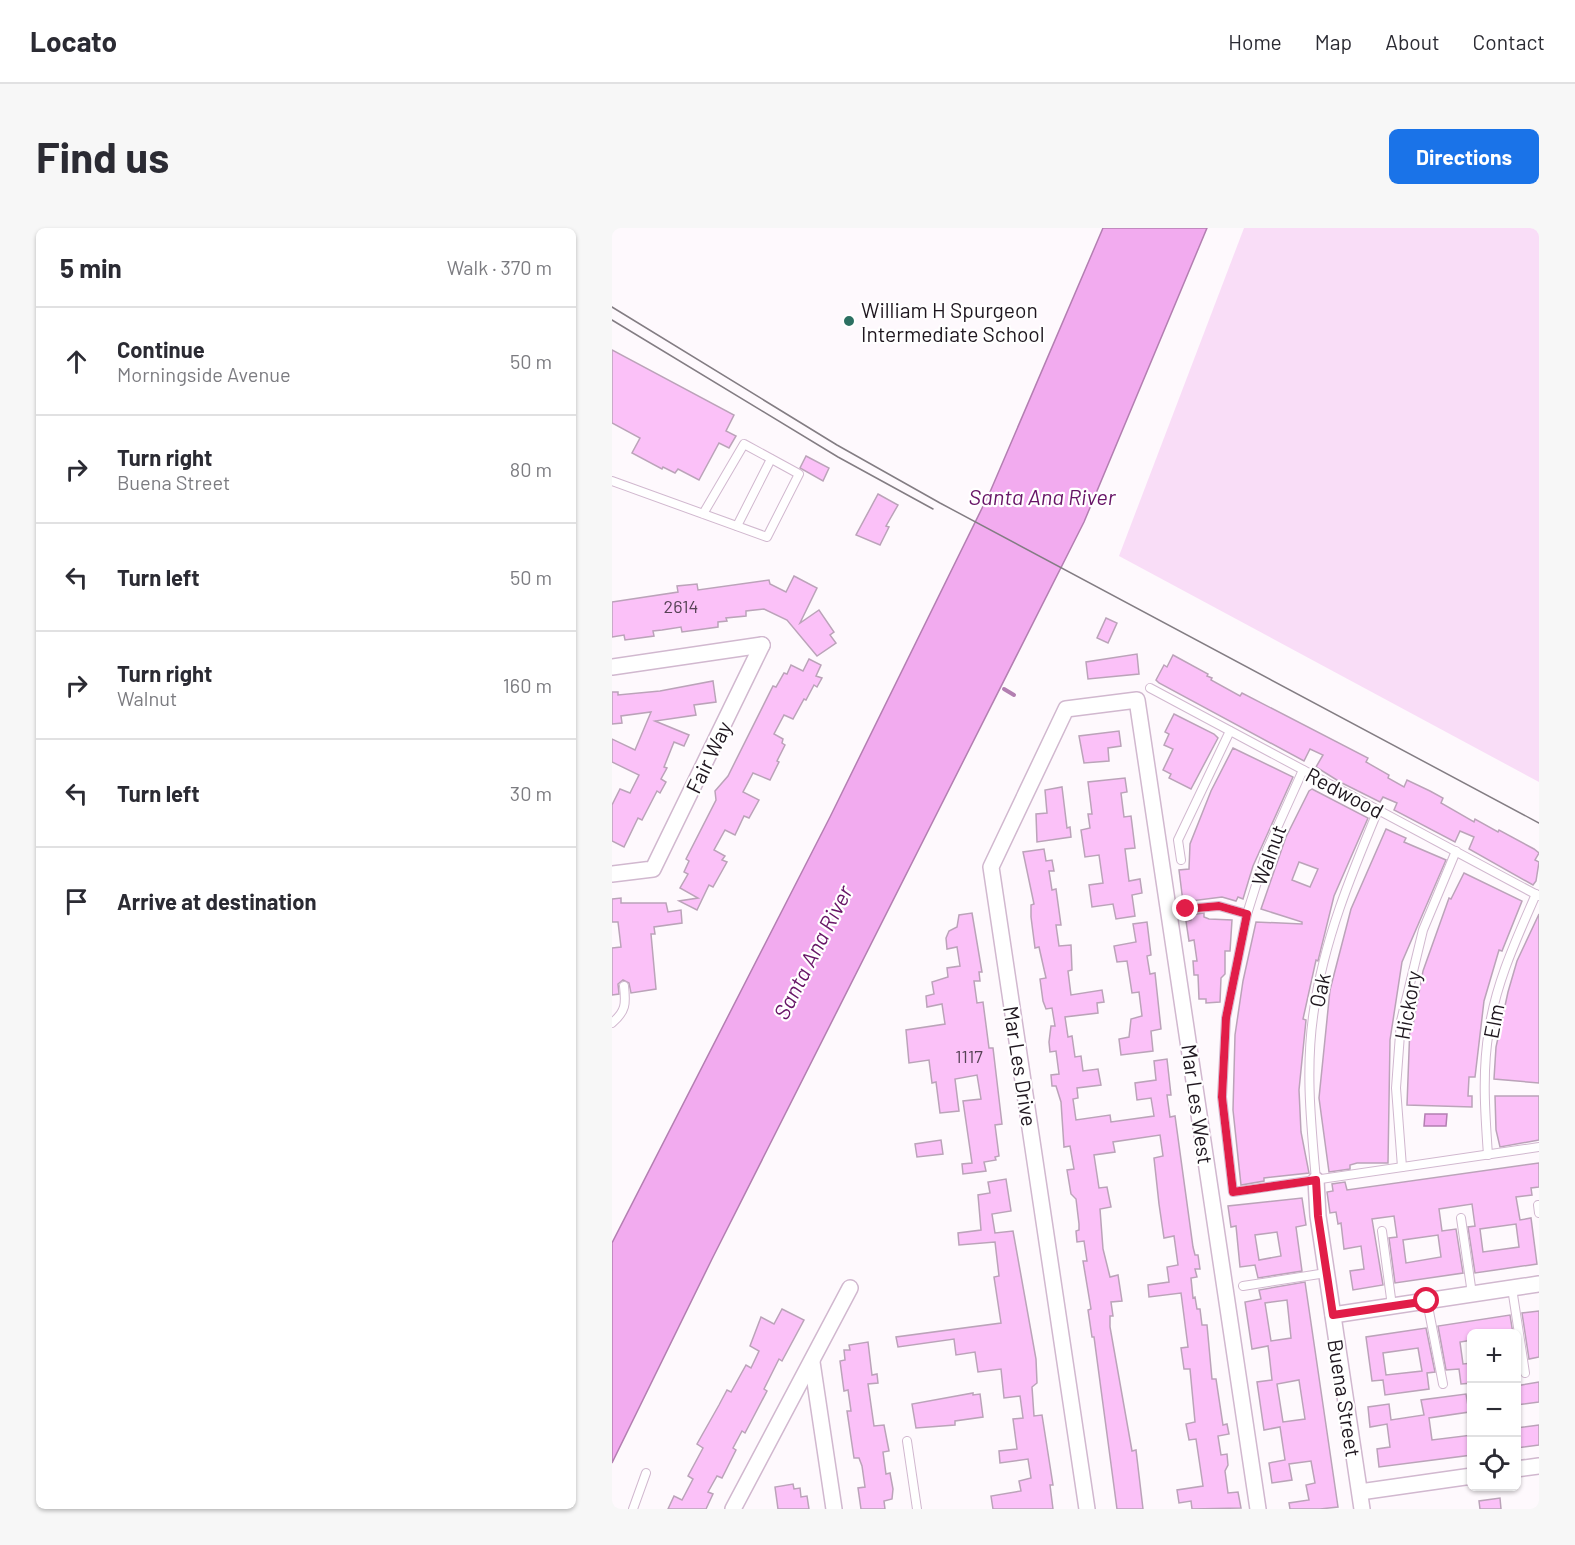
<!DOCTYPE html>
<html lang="en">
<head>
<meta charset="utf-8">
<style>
	body { margin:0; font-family:Barlow,sans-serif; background:#f7f7f7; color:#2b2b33 }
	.controls { position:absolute; right:18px; bottom:18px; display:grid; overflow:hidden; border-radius:9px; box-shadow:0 2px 4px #0004 }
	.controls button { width:54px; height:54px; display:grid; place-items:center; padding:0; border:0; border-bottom:2px solid #e1e1e2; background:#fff; color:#2b2b33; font:30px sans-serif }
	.stop { position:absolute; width:18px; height:18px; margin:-14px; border:4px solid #e11d48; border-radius:50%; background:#fff }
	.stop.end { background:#e11d48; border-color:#fff; box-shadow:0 2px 6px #0008 }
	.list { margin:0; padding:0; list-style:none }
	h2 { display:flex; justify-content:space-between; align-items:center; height:78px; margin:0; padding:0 24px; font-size:26px }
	h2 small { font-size:20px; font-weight:400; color:#7c7c81 }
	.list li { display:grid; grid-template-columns:39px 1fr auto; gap:18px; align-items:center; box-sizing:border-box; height:108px; padding:0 24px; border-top:2px solid #e1e1e2 }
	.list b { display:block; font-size:22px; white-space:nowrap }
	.list p { margin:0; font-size:20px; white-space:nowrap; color:#7c7c81 }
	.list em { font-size:20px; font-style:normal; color:#7c7c81 }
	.icon { flex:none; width:33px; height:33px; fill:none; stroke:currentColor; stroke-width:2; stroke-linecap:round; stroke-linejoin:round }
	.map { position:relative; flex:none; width:927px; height:1281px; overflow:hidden; border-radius:9px }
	header { display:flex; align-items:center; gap:36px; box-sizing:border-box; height:84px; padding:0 30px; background:#fff; border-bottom:2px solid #e1e1e2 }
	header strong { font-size:28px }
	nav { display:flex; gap:33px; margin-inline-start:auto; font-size:21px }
	.intro { display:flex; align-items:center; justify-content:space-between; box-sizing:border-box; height:144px; padding:0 36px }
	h1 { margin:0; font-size:42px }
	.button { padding:15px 27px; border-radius:9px; background:#1a73e8; color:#fff; font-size:21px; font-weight:700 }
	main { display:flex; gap:36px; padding:0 36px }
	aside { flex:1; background:#fff; border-radius:9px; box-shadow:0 2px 4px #0004 }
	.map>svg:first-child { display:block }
	.green { fill:#f9ddf7 }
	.water { fill:#f2abef; stroke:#b37fb1; stroke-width:1.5 }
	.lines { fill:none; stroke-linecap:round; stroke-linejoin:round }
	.stream { stroke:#b37fb1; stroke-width:4 }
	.building { fill:#fbc1f8; stroke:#bba3b9; stroke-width:1.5; fill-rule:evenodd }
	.lane-casing { stroke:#d1b8cf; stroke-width:10 }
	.street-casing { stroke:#d1b8cf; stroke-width:18 }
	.lane { stroke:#fff; stroke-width:8 }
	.street { stroke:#fff; stroke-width:15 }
	.tram { stroke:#837d83; stroke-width:1.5 }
	.route { stroke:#e11d48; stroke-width:8 }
	.poi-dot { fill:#2c7062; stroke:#fff; stroke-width:2 }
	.labels { text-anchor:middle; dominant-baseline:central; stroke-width:4.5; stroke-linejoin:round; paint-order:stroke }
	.number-label { font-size:18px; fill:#564255 }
	.poi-label { font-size:21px; fill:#1f171f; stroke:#fff; text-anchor:start }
	.street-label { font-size:21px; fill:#1f171f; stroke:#fff }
	.water-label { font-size:22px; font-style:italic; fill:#671466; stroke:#fff }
</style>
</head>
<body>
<header>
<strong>Locato</strong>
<nav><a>Home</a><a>Map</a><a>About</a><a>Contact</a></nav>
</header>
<div class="intro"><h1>Find us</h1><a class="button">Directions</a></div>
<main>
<aside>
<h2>5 min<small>Walk · 370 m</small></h2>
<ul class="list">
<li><svg class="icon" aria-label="ahead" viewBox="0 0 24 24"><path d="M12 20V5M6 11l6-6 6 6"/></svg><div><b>Continue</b><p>Morningside Avenue</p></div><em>50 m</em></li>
<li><svg class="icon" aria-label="right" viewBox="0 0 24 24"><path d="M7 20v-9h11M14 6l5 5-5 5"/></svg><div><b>Turn right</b><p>Buena Street</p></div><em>80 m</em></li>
<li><svg class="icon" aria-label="left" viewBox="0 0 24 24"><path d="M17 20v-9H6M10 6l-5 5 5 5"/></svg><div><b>Turn left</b></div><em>50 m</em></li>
<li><svg class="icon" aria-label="right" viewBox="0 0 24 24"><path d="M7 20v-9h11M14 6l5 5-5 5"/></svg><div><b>Turn right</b><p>Walnut</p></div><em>160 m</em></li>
<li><svg class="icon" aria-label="left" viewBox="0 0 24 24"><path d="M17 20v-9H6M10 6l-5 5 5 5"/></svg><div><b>Turn left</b></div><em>30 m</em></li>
<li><svg class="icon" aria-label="arrive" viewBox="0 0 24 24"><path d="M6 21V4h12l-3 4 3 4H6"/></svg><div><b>Arrive at destination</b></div></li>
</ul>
</aside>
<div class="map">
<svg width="927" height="1281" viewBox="0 0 927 1281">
	<rect width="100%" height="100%" fill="#fef9fd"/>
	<path class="green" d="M632,0h295v554l-420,-226z"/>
	<g class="water">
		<path d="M491,0h104l-123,294 -372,737 -100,204v-220l218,-426 160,-325z"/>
		<path d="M813,886h22l-1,12h-22z"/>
	</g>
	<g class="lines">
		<path class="stream" d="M392,461l10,6"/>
	</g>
	<g class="building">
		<path d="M0,122l122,65 -8,16 10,5 -7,12 -10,-5 -20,37 -21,-11 -3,4 -12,-6 -1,2 -30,-16 8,-15 -28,-15z"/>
		<path d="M194,228l23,12 -6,13 -23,-13z"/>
		<path d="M266,266l20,11 -12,21 3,1 -9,18 -24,-10z"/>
		<path d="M182,348l23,12 -17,35 19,-13 15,22 -4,3 6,8 -19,13 -30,-36 -23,-11 -18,2v5l-20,2 1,3 -9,1v5l-36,5 -1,-5 -19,3 -9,1 1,5 -29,4 -1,-5 -12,2v-35l66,-10 -1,-6 20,-2 1,6 71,-10 1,4 16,8z"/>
		<path d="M494,390l11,5 -9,20 -11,-5z"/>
		<path d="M525,426l2,20 -51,5 -2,-17z"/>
		<path d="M561,427l35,19 -1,2 5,2 -1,2 29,16 2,-3 126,65 -2,4 23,13 -1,3 16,9 3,-7 23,11 13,7 -2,5 33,19 1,-3 23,13 1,-2 35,19 5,4 -4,7 4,2 -3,19 -3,4 -64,-36 5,-12 -14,-6 -5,11 -61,-32 3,-7 -14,-6 -3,5 -40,-20 -24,-15 7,-12 -13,-6 -6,12 -145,-78 -3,-3 8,-15 3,2z"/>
		<path d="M197,431l12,6 -5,11 6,2 -5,9 -3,-2 -8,15 -2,-1 -11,20 -9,-4 -10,19 9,5 -1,4 3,2 -8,16 2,1 -9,18 -17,-7 -10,19 16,8 -10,18 -5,-2 -9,19 -10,-5 -11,20 11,6 -3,4 5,2 -14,25 -4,-2 -12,25 -18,-9 19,-3 -18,-10 8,-14 -4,-2 5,-11 -3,-2 30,-59 -1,-9 13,-15 45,-90 3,1 8,-14 3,1 4,-9 12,6z"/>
		<path d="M101,453l3,21 -22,3 2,10 -41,6 34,14 -5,11 -10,-4 -10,25 3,1 -6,11 5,3 -6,11 -3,-2 -15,29 -4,-2 -14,29 -12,-6v-36l8,-16 10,4 9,-18 -27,-13v-23l23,11 16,-38 -30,4 1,7 -10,1v-32h6v3l42,-4z"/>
		<path d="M562,486l40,20 4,4 -27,51 -22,-11 2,-4 -8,-4 10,-21 -9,-4 5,-11 -4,-2z"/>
		<path d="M507,503l2,15 -13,2 1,13 -25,2 -5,-27z"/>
		<path d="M621,520l60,29 -40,89 -10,33 -5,-2 -2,4 -14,-4 -39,5 -4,-32 10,-1 1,-25 21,-53z"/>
		<path d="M513,550l2,14 -6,1 3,24 7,-1 4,32 -10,1 4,32 11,-2 2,14 -10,2 3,21 -19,3 -3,-15 -21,3 -3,-22 14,-2 -4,-28 -14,2 -4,-27 9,-2 -2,-14h4l-4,-32z"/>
		<path d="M450,559l5,41 3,-1 1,10 -34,5 -1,-28 11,-1 -2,-23z"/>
		<path d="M700,561l56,29 -34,78 -16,65 -2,-1 -13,59 3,1 -7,70 2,42 8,41 -45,5v3l-23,4 -8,-75 2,-75 8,-54 13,-59 46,2v-2l-41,-13 25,-72 23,-46zM687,634l19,7 -8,18 -18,-7z"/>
		<path d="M774,601l20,9 -2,4 42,18 -44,102 -12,78 -2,123h-31l-7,2v4l-21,3 -10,-74 11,-108 21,-81z"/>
		<path d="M432,621l2,12 6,-1 2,11h-5l3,19 4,-1 5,36h-5l3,21 12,-1 1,25 -4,1 3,24 31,-5 2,12 -7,1 1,10 -33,4 3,20 4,-1 3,21 6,-1 2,15 15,-2 3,16 -24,3 1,10 -5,1 3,21 34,-5 1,7 43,-6 -3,-18 -14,2 -2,-17 21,-3 -2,-19 13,-2 4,36h-4l3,22 5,-1 18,131 2,8h3l2,14h-5l2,8 -6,1 2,20 2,-1 2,12h3l2,16h5l5,54h4l7,46 4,-1 2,10 -11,2 3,19 6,-1 1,11 -3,6 3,22 10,-1 3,16 -49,1 -1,-8 -12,2 -2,-13 26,-4 -7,-47 -7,1 -3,-16 9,-2 -5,-53h-6l-3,-21 7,-1 -7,-54 -32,4 -1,-12 21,-3 -2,-15 11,-2 -4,-29 -10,2 -5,-34 -5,-46 9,-2 -3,-21 -47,7 2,10 -21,3 5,33 8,-1 4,20 -11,2 3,40 7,28 8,-2 4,26 -11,1 2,14h-3v11l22,124 4,-1 7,59h-26l-23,-172h-2l-4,-27 3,-1 -8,-48h4l-3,-20 -7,1 -1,-11 3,-1v-6l-3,-25 -5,-5 -4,-24 7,-1 -4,-23 -6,1 -3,-45 -5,-16h-4l-1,-11 8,-1 -3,-23 -6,1 -1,-10 2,-16h4l-3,-18 -6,1 -3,-8 -3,-22 6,-1 -7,-31 -4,1 -4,-31v-12l3,-1 -11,-52z"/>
		<path d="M852,645l58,28 -20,50 -3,-1 -15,51 -9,76h-6l-1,19h4v11l-65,-2 3,-80h3l10,-54 26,-73 2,1z"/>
		<path d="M9,670v5h45l2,9 13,-2 1,13 -28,4 1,7h-4l5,55 -25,4 -2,-10 -6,-3 -5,4 1,10 -7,1v-47l9,-1 -3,-25h-6v-23z"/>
		<path d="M360,685l10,59h-3l1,9h-6l3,22 6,-1 6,46h4l9,76 -7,1 4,31 -4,1 1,3 -12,2 2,9 -23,3 -1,-10 10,-1 -9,-62 18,-2 -4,-24 -22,4 4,32 -19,2 -4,-31 -4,1 -3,-23 -20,3 -3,-33 39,-6 -3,-20 -15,3 -1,-11 8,-2 -2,-12 16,-5 -1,-9 13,-2 -3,-19 -10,2 -1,-11 3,-7 8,-4 2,-12z"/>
		<path d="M592,685v4l5,2 23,1 -2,31h-5v23l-4,4 -1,24 -14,1v-4h-7l-1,-24h-4l-1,-14h4l-3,-21 -5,1 -3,-20 5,-1 -1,-5z"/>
		<path d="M927,686v169l-45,-4 2,-32 12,-55 9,-31z"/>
		<path d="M535,694l4,33 -4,1 3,18 5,-1 6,56 -10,2 2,20 -32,4 -2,-16 10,-2 2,-18 11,-3 -3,-24 -7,1 -5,-32 -10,1 -3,-16 22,-4 -3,-18z"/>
		<path d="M883,868h44v44l-39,7 -4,-17z"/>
		<path d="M329,912l2,14 -26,3 -2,-13z"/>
		<path d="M927,935v24l-8,1 1,7 -16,2 4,23 11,-2 6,46 -62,9 -7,-46 7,-1 -3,-22 -33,5 3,22 14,-2 7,44 -68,10 -6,-45 8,-1 -3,-21 -22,3 11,66 -30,5 -3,-19 14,-2 -3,-23 -17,3 -3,-26 -3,1 -2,-12 -6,1 -3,-21 6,-1 -1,-7 13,-2 2,8zM904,996l3,23 -36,5 -3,-23zM826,1007l3,22 -35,6 -3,-23z"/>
		<path d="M394,951l5,32 -19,3 3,19 18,-2 23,128 1,24 -5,4 2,29 8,-1 11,70h-3l3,24h-60l-2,-13 30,-5 -2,-10 12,-3 -3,-19 -28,4 -1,-12 18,-2 -4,-30 10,-1 -3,-22 -16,2 -3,-29 -23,3 -3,-20 -19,3 -2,-16 -56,8 -2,-10 105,-14 -7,-46 5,-1 -4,-34 -36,3 -1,-12 23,-3 -3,-35 12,-2 -2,-11z"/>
		<path d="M690,970l4,27 -10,2 6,44 -44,7 -3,-13 -15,2 -4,-41 -5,1 -3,-21zM665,1004l4,24 -22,4 -4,-25z"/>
		<path d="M693,1054l33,225 -18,2h-30l-1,-6 20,-3 -3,-15 9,-2 -4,-22 -22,3 3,16 -20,3 -3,-20 16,-3 -5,-33 -16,3 -7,-48 15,-2 -3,-27 -1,-7 -16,3 -7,-47 16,-3 -2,-9zM675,1072l4,38 -20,3 -6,-38zM687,1152l6,39 -22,3 -6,-38z"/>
		<path d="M170,1081l22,11 -22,41 -3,-2 -15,30 3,2 -22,42 -3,-2 -9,17 3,2 -14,28 -5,-2 -9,16 5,2 -7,15h-38l6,-13 8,4 11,-21 -5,-3 15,-28 -6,-4 22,-39 8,-15 4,2 15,-27 5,3 8,-17 -9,-5 11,-29 13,7z"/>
		<path d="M927,1083v46l-10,2 -7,-46z"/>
		<path d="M898,1087l3,19h-41v6l-12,2 3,22 9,-1v20l-11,1 -2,-15 -13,1 -8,-44z"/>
		<path d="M814,1100l9,44 -8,1 2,16 -44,6 -2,-15 -11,1 -6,-44zM806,1120l4,23 -36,4 -3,-22z"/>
		<path d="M256,1114l4,33 5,-1 1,9 -10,1 6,42 10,-1 5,26 -6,1 3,22 4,-1 3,16 -1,10 -8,2 1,8h-24l-3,-21 7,-1 -3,-21 -3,-8h-5l-7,-47h4l-3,-21 -4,1 -4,-30 5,-1 -1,-10h6l-1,-5z"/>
		<path d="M927,1154v20l-23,3v-19z"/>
		<path d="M361,1165v2l7,-1 3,23 -28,4v4l-39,3 -4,-24z"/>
		<path d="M854,1166l3,18 -40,6 3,22 40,-5v20l-93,12 -2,-18 13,-2 -3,-23 -17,3 -2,-20 21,-3 2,16 33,-5 -3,-15z"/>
		<path d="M927,1197v20l-23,3v-20z"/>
		<path d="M181,1256l1,5 6,-1 1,9 6,-1 2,13h-31l-3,-22z"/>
		<path d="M888,1270l1,11h-21l-1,-8z"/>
	</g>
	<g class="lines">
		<g class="lane-casing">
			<g id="lane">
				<path d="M0,253l155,56 32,-63 -55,-30 -41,70"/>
				<path d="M125,298l34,-67"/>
				<path d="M538,460l389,208"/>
				<path d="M691,542l-36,80 -20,64 -21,104 -4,79 11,95 306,-45"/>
				<path d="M569,632l-3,-20 52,-109"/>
				<path d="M574,681l33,-3 28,8"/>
				<path d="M0,795c14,-12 14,-19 12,-37"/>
				<path d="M876,927c-3,-42 -6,-84 1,-125 7,-48 28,-92 47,-136"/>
				<path d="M790,939l-6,-79 5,-67 22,-91 33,-79"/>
				<path d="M704,952c-5,-56 -11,-113 -2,-170 10,-70 37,-135 64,-200"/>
				<path d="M926,977l1,8"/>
				<path d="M849,990l11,76"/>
				<path d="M770,1003l10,75"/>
				<path d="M631,1058l83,-13"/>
				<path d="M900,1060l13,85"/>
				<path d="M815,1073l16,83"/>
				<path d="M295,1213l10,68"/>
				<path d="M21,1281l13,-36"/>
			</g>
		</g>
		<g class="street-casing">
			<g id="street">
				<path d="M0,439l150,-22"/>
				<path d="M0,646l41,-5 109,-224"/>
				<path d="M704,952l2,36 44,293"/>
				<path d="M721,1087l206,-31"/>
				<path d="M200,1134l22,147"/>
				<path d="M904,1241l23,-3"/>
				<path d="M748,1264l112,-16"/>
				<path d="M121,1281l117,-221"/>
				<path d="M475,1281l-96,-642 75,-158 71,-9 121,809"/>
			</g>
		</g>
		<use href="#lane" class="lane"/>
		<use href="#street" class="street"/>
		<g class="tram">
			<path d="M0,79l225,138 103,58 599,320"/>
			<path d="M0,92l226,137 95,52"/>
		</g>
	</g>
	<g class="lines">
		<path class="route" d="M574,681l33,-3 28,8 -21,104 -4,79 11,95 83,-12 2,36 15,99 94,-14"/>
	</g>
	<circle class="poi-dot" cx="237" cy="93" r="6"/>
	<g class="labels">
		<g class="number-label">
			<text x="69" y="378">2614</text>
			<text x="357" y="828">1117</text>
		</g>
		<g class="poi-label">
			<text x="249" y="81">William H Spurgeon<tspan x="249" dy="24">Intermediate School</tspan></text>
		</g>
		<g class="street-label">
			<text transform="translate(96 529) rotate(-64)">Fair Way</text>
			<text transform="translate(733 564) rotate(28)">Redwood</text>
			<text transform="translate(656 627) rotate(-70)">Walnut</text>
			<text transform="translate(707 762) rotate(-78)">Oak</text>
			<text transform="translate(795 777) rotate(-80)">Hickory</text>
			<text transform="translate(881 793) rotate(-79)">Elm</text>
			<text transform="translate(409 838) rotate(81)">Mar Les Drive</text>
			<text transform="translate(586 876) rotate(82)">Mar Les West</text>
			<text transform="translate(733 1170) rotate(81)">Buena Street</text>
		</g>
		<g class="water-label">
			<text x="430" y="268">Santa Ana River</text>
			<text transform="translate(200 724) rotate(-63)">Santa Ana River</text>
		</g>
	</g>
</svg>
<div class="controls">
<button>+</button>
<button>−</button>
<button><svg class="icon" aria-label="locate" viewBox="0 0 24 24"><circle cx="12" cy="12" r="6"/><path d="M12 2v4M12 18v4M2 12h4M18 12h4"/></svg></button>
</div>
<div class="stop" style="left:815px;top:1073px"></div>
<div class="stop end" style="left:574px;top:681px"></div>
</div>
</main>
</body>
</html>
